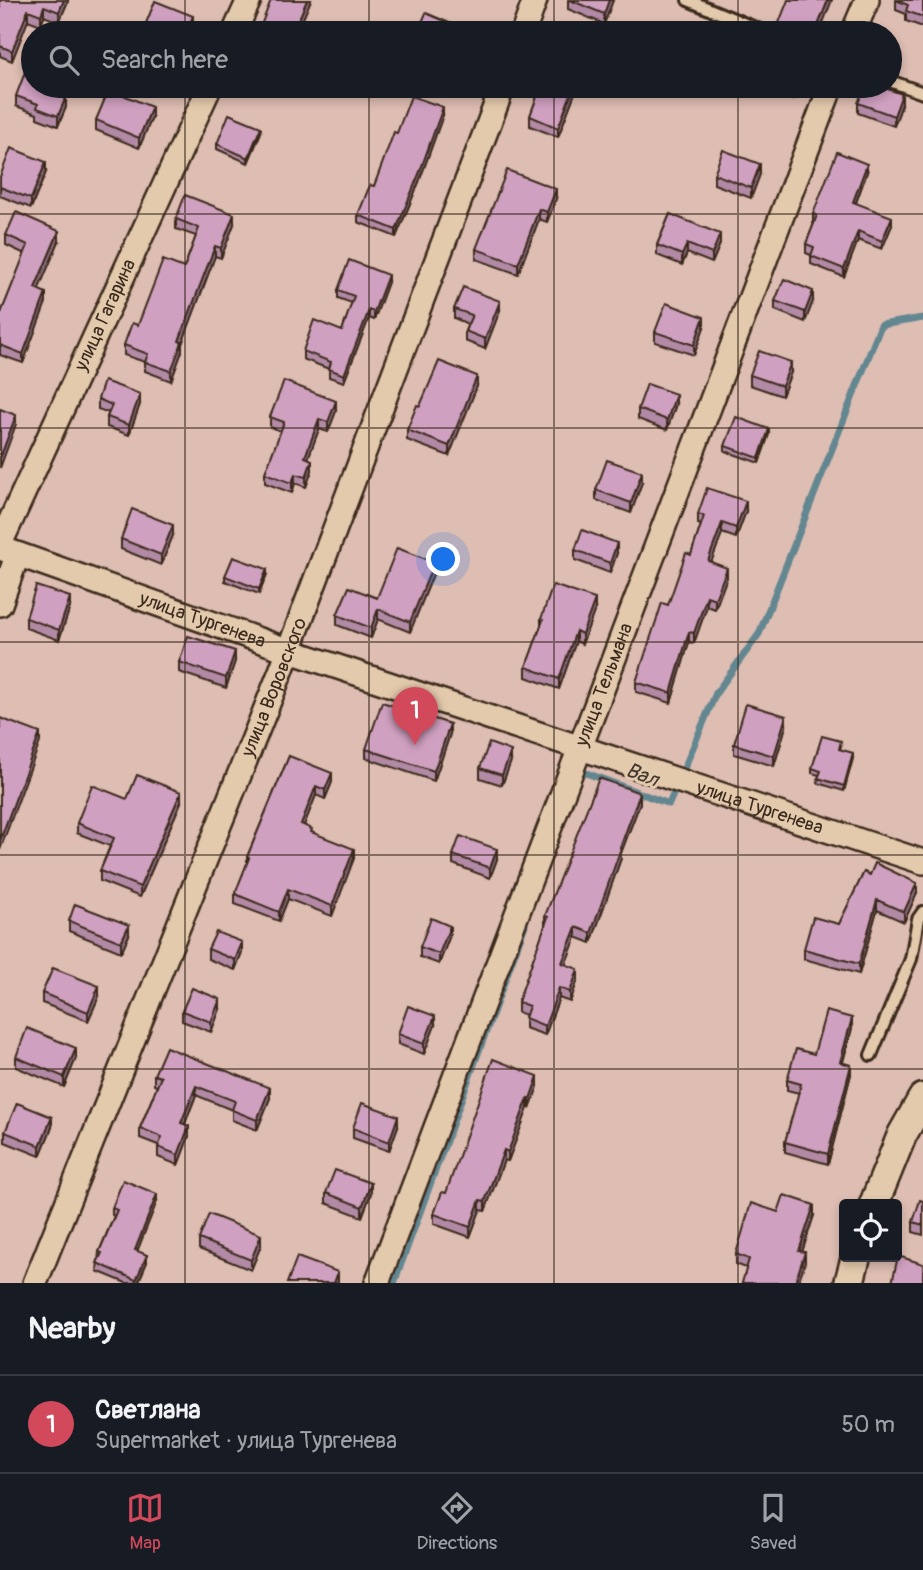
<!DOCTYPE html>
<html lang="en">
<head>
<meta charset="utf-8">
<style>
	body { margin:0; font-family:Pangolin,sans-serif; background:#242831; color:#f1f3f6 }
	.controls { position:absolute; right:21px; bottom:21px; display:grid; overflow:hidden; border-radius:7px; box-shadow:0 4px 10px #0003 }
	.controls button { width:63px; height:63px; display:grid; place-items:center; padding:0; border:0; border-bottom:2px solid #363941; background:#171b24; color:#f1f3f6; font:35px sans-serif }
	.you { position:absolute; left:444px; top:560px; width:24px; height:24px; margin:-18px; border:5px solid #fff; border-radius:50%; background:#1a73e8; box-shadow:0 0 0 10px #1a73e833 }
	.badge { display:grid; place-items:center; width:46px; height:46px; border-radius:50%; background:#d1495b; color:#fff; font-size:23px; font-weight:700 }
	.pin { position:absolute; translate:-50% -58px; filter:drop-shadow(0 2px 4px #0008) }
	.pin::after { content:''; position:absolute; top:37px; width:24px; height:21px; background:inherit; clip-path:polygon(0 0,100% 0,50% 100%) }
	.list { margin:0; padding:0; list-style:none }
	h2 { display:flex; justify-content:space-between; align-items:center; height:91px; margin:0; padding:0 28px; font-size:30px }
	h2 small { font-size:23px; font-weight:400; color:#9ea1a6 }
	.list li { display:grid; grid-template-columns:46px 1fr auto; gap:21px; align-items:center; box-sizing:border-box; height:98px; padding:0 28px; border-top:2px solid #363941 }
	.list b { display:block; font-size:26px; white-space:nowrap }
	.list p { margin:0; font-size:23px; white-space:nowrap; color:#9ea1a6 }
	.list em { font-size:23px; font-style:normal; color:#9ea1a6 }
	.icon { flex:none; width:38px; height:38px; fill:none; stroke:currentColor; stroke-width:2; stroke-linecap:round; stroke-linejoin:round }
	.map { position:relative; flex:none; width:923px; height:1283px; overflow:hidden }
	.search { position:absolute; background:#171b24; box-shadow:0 4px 10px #0003; left:21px; right:21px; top:21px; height:77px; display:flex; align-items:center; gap:18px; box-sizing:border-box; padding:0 24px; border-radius:38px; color:#9ea1a6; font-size:26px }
	.sheet { height:189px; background:#171b24 }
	nav { display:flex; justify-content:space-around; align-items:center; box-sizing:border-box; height:98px; border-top:2px solid #363941; background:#171b24; font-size:19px; color:#9ea1a6 }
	nav a { display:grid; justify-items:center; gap:4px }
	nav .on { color:#d1495b }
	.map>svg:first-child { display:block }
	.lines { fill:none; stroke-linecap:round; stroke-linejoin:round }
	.stream { stroke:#638791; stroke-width:7 }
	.service-casing { stroke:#3b2a1e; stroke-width:16 }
	.minor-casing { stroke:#3b2a1e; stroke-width:28 }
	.tertiary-casing { stroke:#3b2a1e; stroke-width:33 }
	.service { stroke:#e4caac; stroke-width:10 }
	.minor { stroke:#e4caac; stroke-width:23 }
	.tertiary { stroke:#e4caac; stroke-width:28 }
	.wall { fill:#b38aa5; stroke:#3b2a1e; stroke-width:2 }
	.shaded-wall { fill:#927086; stroke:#3b2a1e; stroke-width:2 }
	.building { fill:#d0a0c0; stroke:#3b2a1e; stroke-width:2 }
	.grid { fill:none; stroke:#3b2a1e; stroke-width:2; stroke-opacity:0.55 }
	.labels { text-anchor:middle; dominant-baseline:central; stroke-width:6; stroke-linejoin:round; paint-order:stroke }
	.street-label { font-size:19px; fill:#3b2a1e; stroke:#e4caac }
	.water-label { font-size:21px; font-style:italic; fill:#423a31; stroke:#e4caac }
</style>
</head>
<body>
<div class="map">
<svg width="923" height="1283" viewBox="0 0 923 1283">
	<rect width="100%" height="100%" fill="#debdb2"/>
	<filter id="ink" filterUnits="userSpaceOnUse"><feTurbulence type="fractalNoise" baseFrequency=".0143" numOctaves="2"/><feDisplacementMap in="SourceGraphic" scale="14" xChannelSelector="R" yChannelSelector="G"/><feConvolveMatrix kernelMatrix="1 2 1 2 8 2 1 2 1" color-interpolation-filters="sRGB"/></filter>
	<g filter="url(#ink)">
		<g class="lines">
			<g class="stream">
				<path d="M579,776l2,-5 88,33 47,-111 43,-59 122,-309 42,-7"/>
				<path d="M394,1283l131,-358"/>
			</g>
			<g class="service-casing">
				<g id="service">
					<path d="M688,0l79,33"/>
					<path d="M890,81l33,12"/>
					<path d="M871,1055l40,-96 7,-40 5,-7"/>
				</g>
			</g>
			<g class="minor-casing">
				<g id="minor">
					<path d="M234,33l15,-33"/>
					<path d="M523,33l12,-33"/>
					<path d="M853,33l14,-33"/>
					<path id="s1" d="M0,544l210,-458"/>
					<path id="s2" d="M0,548l287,102 636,212"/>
					<path d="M0,604l17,-48"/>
					<path id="s3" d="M35,1283l246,-612 222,-585"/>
					<path id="s4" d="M377,1283l454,-1197"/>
				</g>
			</g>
			<g class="tertiary-casing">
				<g id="tertiary">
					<path d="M874,1204l28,-69 21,-37"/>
					<path d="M849,1283l7,-26"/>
				</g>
			</g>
			<use href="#service" class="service"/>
			<use href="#minor" class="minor"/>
			<use href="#tertiary" class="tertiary"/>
		</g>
		<g class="wall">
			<path d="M0,0h68v1l-9,21 -15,-6 -3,9 -13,-5 -16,41 -12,-5z"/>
			<path d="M568,0h45l-9,24 -36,-15z"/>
			<path d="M896,0h27v27l-17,-6v-7l-10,-4z"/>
			<path d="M67,86v7l-2,4 1,10 -8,19 -21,-8v-4l-21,-8v-10z"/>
			<path d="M541,86h45l-3,7 -7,-3 -18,47 -28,-11v-10z"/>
			<path d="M758,86h40l-5,14z"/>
			<path d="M858,103l44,1 -8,22 -36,-13z"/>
			<path d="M443,115l-24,67 -23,55 -38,-15v-7l16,-29 23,-53z"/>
			<path d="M152,117l-13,31 -43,-18v-10z"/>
			<path d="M261,132l-13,31 -31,-14v-5z"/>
			<path d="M46,172l-15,36 -31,-12v-19z"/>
			<path d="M867,172l-11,31 36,22 -10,24 -24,-9 -14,37 -33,-13v-9l-5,-2v-9l8,-21h-1v-9z"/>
			<path d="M714,174h46l-9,24 -37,-14z"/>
			<path d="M556,199l-9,23 -8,-3 -21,55 -42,-15v-10z"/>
			<path d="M670,214l50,30 -8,19 -25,-10 -5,12 -25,-10v-10z"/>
			<path d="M176,219l58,5 -13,34 -6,-2 -33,88v7l-11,30 -26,-10v-9l-21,-7v-10l60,-77 12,-32 -20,-7z"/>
			<path d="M6,235l53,6 -21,48 8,13 -23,61 -23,-8v-39l25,-62 -19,-9z"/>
			<path d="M388,282l-14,38 -5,-2 -25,64 -15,-5v-8l-26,-10v-8l39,-20 10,-28 -14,-5v-8z"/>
			<path d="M775,301h38l-8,21 -30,-12z"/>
			<path d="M454,309l46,1 -15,39 -20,-8v-10l3,-7 -14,-6z"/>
			<path d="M704,327l-10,28 -39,-13v-10z"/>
			<path d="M791,372l-9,24 -32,-11v-10z"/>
			<path d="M477,386l-28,70 -42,-16v-10l13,-24z"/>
			<path d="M98,399l42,5 -11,31 -22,-8v-10l2,-4 -11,-4z"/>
			<path d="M676,404l-9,26 -29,-11v-10z"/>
			<path d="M336,411l-8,21 -9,-3 -11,29 4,12 -6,17 -11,-4 -3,10 -27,-10v-10l16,-42 -11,-4v-10z"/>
			<path d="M769,434l-10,29 -34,-12v-5z"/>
			<path d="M642,482l-11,31 -35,-13v-10z"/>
			<path d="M746,511l-10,27 -14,-5 -11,29 16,15 -12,32 -8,-3 -13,37 -5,-1 -18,61 -35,-11v-10l32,-77 23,-50 10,-30 -3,-1v-10z"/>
			<path d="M173,535l-12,30 -40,-16v-10z"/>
			<path d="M575,550l42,3 -7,20 -35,-13z"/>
			<path d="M434,572l-24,60 -32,-13 -7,19 -34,-13v-10z"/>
			<path d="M267,574l-8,20 -34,-13v-5z"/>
			<path d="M70,607l-11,33 -33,-12v-10z"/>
			<path d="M595,609l-13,35 -6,-3 -17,48 -33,-12v-10l15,-41v-7z"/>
			<path d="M235,661l-9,27 -47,-16v-10z"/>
			<path d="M786,726l-12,40 -40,-12v-10z"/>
			<path d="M450,734l-16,47 -68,-23v-9z"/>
			<path d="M841,746l-1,3 13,9 -9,33 -26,-8 1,-8 -7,-2v-5z"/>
			<path d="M289,756l43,26 -7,17 -9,-4 -12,30 8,7 42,26 -22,58 -44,-17 -9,22 -44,-17v-10l12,-29v-8z"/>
			<path d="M511,761l-9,24 -22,-7v-10z"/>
			<path d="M127,799l54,3 -41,95 -40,-16v-10l10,-25 -33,-13v-10z"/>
			<path d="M640,803l-19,50v5l-30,85 -15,-6 -11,27 13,15 -8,23 -11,-4 -14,37 -20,-7v-10l1,-3 -8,-3v-10l27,-76v-10z"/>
			<path d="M453,855l44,4 -7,19 -37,-14z"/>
			<path d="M864,872l53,21 -13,29 -27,-12 -18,64 -55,-15v-10l35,-25z"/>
			<path d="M69,921l60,14 -8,17 -52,-21z"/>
			<path d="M450,935l-11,29 -19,-7v-10z"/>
			<path d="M208,949l34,3 -7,18 -27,-11z"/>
			<path d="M42,993l57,3 -11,25 -46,-18z"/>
			<path d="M220,1009l-9,23 -29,-11v-10z"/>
			<path d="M435,1025l-11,29 -26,-10v-10z"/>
			<path d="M852,1028l-9,34 8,12 -23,90 -43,-12v-10l14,-49 -12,-3v-10l27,-26z"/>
			<path d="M16,1057l60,1 -12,29 -48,-20z"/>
			<path d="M154,1075l116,23 -13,32 -25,-10v-10l-36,-15 -11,29 4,12 -11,29 -20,-8v-12l-18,-7v-10l17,-42 -3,-1z"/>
			<path d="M538,1086l-8,22h-2l-20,53 -4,-1 -19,51 -5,-1 -10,27 -36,-13v-10l12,-21z"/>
			<path d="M398,1126l-9,25 -36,-13v-10z"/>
			<path d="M52,1127l-12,29 -35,-14v-10z"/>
			<path d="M326,1193h45l-9,24 -36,-14z"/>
			<path d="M157,1201l-20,50 10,11 -9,21h-12l-29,-12 2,-19 15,-36 -2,-1v-7z"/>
			<path d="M923,1201v34l-10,-3v-10z"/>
			<path d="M778,1212l36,3 -12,37 3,10 -59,6 -10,-4v-10z"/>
			<path d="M199,1239l62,6 -10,25 -52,-21z"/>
		</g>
		<g class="shaded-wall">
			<path d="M64,0h4v1l-9,21v-10z"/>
			<path d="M307,0h4l-14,33h-4z"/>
			<path d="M609,0h4l-9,24v-10z"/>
			<path d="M828,0h4l-13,33h-4z"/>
			<path d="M44,6v10l-3,9v-10z"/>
			<path d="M28,10v10l-16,41v-10z"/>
			<path d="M193,16v10l-3,7h-4z"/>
			<path d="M66,86h1v7l-5,13v-10z"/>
			<path d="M574,86h2v4l-18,47v-9z"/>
			<path d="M795,86h3l-5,14v-10z"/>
			<path d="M902,94v10l-8,22v-10z"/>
			<path d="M66,97v10l-8,19v-10z"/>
			<path d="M152,107v10l-13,31v-10z"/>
			<path d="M443,107v8l-24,67 -23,55v-7z"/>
			<path d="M261,127v5l-13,31v-5z"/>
			<path d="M46,162v10l-15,36v-9z"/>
			<path d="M760,164v10l-9,24v-10z"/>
			<path d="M867,164v8l-14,38v-8z"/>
			<path d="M556,189v10l-9,23v-10z"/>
			<path d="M539,209v10l-21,55v-10z"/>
			<path d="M234,214v10l-13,34v-10z"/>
			<path d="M892,217v8l-10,24v-8z"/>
			<path d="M59,231v10l-24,57v-10z"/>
			<path d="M858,231v9l-14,37v-8z"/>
			<path d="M720,234v10l-8,19v-9z"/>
			<path d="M687,244v9l-5,12v-10z"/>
			<path d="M215,246v10l-33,88v7l-11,30v-10l8,-30z"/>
			<path d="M388,275v7l-14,38v-8z"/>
			<path d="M813,291v10l-8,21v-10z"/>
			<path d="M46,293v9l-23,61v-9z"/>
			<path d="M500,301v9l-15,39v-10z"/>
			<path d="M369,310v8l-25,64v-7z"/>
			<path d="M704,317v10l-10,28v-10z"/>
			<path d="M791,362v10l-9,24v-10z"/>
			<path d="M477,376v10l-28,70v-10z"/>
			<path d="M140,394v10l-11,31v-10z"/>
			<path d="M676,394v10l-9,26v-10z"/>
			<path d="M336,401v10l-8,21v-10z"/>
			<path d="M16,415v9l-16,44v-10z"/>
			<path d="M319,419v10l-14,38v-10z"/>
			<path d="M769,429v5l-10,29v-5z"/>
			<path d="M312,460v10l-6,17v-10z"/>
			<path d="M642,472v10l-11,31v-10z"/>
			<path d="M295,474v9l-3,10v-10z"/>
			<path d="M746,501v10l-10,27v-10z"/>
			<path d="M722,523v10l-14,38v-10z"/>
			<path d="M173,525v10l-12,30v-10z"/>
			<path d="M617,543v10l-7,20v-10z"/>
			<path d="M434,562v10l-24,60v-10z"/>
			<path d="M727,568v9l-12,32v-10z"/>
			<path d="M267,569v5l-8,20v-5z"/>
			<path d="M707,596v10l-13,37v-10z"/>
			<path d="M70,597v10l-11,33v-10z"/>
			<path d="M595,599v10l-13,35v-10z"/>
			<path d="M378,609v10l-7,19v-10z"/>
			<path d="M576,631v10l-17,48v-10z"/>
			<path d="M689,632v10l-18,61v-10z"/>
			<path d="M235,651v10l-9,27v-10z"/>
			<path d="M786,716v10l-12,40v-10z"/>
			<path d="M450,724v10l-16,47v-10z"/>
			<path d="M40,733v9l-40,108v-10z"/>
			<path d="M511,751v10l-9,24v-10z"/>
			<path d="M853,753v5l-9,33v-5z"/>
			<path d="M332,773v9l-7,17v-9z"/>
			<path d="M316,786v9l-15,38v-9z"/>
			<path d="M181,792v10l-41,95v-10z"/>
			<path d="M640,793v10l-19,50v5l-30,85v-10l29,-85z"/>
			<path d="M354,849v9l-22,58v-10z"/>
			<path d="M497,849v10l-7,19v-10z"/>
			<path d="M917,883v10l-13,29v-10z"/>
			<path d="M288,889v10l-9,22v-9z"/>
			<path d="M877,900v10l-18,64v-10z"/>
			<path d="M129,925v10l-8,17v-10z"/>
			<path d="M450,926v9l-11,29v-10z"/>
			<path d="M576,927v10l-14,36v-10z"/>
			<path d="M242,942v10l-7,18v-10z"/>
			<path d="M578,969v10l-8,23v-10z"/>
			<path d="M99,986v10l-11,25v-9z"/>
			<path d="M559,988v10l-14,37v-9z"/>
			<path d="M220,999v10l-9,23v-10z"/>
			<path d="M435,1016v9l-11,29v-10z"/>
			<path d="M852,1018v10l-12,43v-9z"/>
			<path d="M76,1048v10l-12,29v-10z"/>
			<path d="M851,1065v9l-23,90v-10z"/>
			<path d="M538,1076v10l-8,22v-9z"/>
			<path d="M196,1086v9l-15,38v-10z"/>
			<path d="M270,1088v10l-13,32v-10z"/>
			<path d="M528,1098v10l-20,53v-9z"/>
			<path d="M398,1116v10l-9,25v-9z"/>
			<path d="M52,1117v10l-12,29v-10z"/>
			<path d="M189,1126v10l-11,29v-10z"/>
			<path d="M504,1150v10l-19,51v-10z"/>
			<path d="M371,1183v10l-9,24v-10z"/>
			<path d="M157,1194v7l-22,56v-7z"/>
			<path d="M480,1200v10l-10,27v-10z"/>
			<path d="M814,1205v10l-15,46v-10z"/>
			<path d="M261,1235v10l-10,25v-10z"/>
			<path d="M805,1252v10l-7,21h-3z"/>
			<path d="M147,1255v7l-9,21h-2v-3z"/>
			<path d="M338,1272v11h-4z"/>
		</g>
		<g class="building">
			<path d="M0,0h64l-5,12 -15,-6 -3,9 -13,-5 -16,41 -12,-5z"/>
			<path d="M271,0h36l-14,33h-35z"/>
			<path d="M570,0h39l-5,14z"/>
			<path d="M788,0h40l-13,33h-40z"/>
			<path d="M896,0h27v17l-17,-6 2,-6z"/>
			<path d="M155,1l38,15 -7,17h-44z"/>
			<path d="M426,13l47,20h-50l-5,-2z"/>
			<path d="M27,67l6,3v16h33l-4,10 4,1 -8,19 -21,-8 1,-4 -22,-8z"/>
			<path d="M541,86h33l-16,42 -28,-12z"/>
			<path d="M782,86h13l-2,4z"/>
			<path d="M865,86h14l23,8 -8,22 -36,-13z"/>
			<path d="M109,89l43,18 -13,31 -43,-18z"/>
			<path d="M411,96l32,11 -24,67 -23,56 -38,-15 12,-30 4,1 20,-54 3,1z"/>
			<path d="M229,114l32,13 -13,31 -31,-14z"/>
			<path d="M11,148l35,14 -15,37 -31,-12v-10z"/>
			<path d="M723,150l37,14 -9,24 -37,-14z"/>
			<path d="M837,152l30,12 -14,38 39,15 -10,24 -24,-10 -14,38 -33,-13 3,-9 -8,-3 11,-28 -4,-2z"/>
			<path d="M507,170l49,19 -9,23 -8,-3 -21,55 -42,-15z"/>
			<path d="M185,195l49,19 -13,34 -6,-2 -36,95 3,1 -11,29 -26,-9 3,-8 -24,-9 8,-22 6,2 25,-65 21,8 15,-40 -23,-9z"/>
			<path d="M16,212l43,19 -24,57 11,5 -23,61 -23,-9v-29l28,-71 -22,-10z"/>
			<path d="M670,214l50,20 -8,20 -25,-10 -5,11 -25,-10z"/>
			<path d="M349,260l39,15 -14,37 -5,-2 -25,65 -15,-6 2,-7 -28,-11 11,-31 28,11 12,-35 -16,-6z"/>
			<path d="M784,279l29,12 -8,21 -30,-11z"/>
			<path d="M463,287l37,14 -15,38 -20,-8 7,-16 -18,-6z"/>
			<path d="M666,303l38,14 -10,28 -39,-13z"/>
			<path d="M759,351l32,11 -9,24 -32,-11z"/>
			<path d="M439,361l38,15 -28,70 -42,-16 10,-25 3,1z"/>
			<path d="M104,381l36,13 -11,31 -22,-8 5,-12 -14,-6z"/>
			<path d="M284,381l52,20 -8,21 -9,-3 -14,38 7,3 -6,17 -11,-3 -3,9 -27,-10 19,-51 -14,-5z"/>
			<path d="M647,384l29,10 -9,26 -29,-11z"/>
			<path d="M0,409l16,6 -16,43z"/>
			<path d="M736,417l33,12 -10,29 -34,-12z"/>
			<path d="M607,460l35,12 -11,31 -35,-13z"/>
			<path d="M707,488l39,13 -10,27 -14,-5 -14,38 19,7 -12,31 -8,-3 -13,37 -5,-1 -18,61 -35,-11 26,-79 6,2 18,-52 5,2 13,-39 -6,-2z"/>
			<path d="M132,509l41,16 -12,30 -40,-16z"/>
			<path d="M582,530l35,13 -7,20 -35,-13z"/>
			<path d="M397,548l37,14 -24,60 -32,-13 -7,19 -34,-13 12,-28 28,11z"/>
			<path d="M233,557l34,12 -8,20 -34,-13z"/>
			<path d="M553,585l42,14 -13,35 -6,-3 -17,48 -33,-12 17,-47 -2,-1z"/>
			<path d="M36,586l34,11 -11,33 -33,-12z"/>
			<path d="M188,636l47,15 -9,27 -47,-16z"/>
			<path d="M382,702l68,22 -16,47 -68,-22z"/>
			<path d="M746,704l40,12 -12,40 -40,-12z"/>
			<path d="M0,718l40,15 -40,107z"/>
			<path d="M822,736l19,5 -2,8 14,4 -9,33 -26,-8 3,-7 -9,-3z"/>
			<path d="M489,743l22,8 -9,24 -22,-7z"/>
			<path d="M289,756l43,17 -7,17 -9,-4 -15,38 11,5 -1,3 43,17 -22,57 -44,-17 -9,23 -44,-18 14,-36 -2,-1z"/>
			<path d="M137,775l44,17 -41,95 -40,-16 14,-33 -37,-15 15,-38 35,14z"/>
			<path d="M599,778l41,15 -20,55h1l-30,85 -15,-6 -14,36 16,6 -8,23 -11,-4 -14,38 -20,-8 4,-12 -11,-4 30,-85 -3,-1z"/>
			<path d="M460,836l37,13 -7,19 -37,-13z"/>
			<path d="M875,863l42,20 -13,29 -27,-12 -18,64 -55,-15 9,-32 26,7 25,-52 6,3z"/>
			<path d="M75,904l54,21 -8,17 -52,-21z"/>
			<path d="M431,918l19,8 -11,28 -19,-7z"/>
			<path d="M216,932l26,10 -7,18 -27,-11z"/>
			<path d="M53,968l46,18 -11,26 -46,-19z"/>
			<path d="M192,988l28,11 -9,23 -29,-11z"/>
			<path d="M408,1006l27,10 -11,28 -26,-10z"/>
			<path d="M826,1011l26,7 -12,44 11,3 -23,89 -43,-12 16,-58 -14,-4 9,-31 18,5z"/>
			<path d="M27,1028l49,20 -12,29 -48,-20z"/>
			<path d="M166,1047l104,41 -13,32 -25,-10 3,-9 -39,-15 -15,37 8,3 -11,29 -20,-8 4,-10 -22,-9 21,-51 -7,-2z"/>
			<path d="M493,1059l45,17 -8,23 -2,-1 -20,54 -4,-2 -19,51 -5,-1 -10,27 -36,-13 8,-22 4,1z"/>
			<path d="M17,1103l35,14 -12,29 -35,-14z"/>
			<path d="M362,1103l36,13 -9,26 -36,-14z"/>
			<path d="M335,1170l36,13 -9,24 -36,-14z"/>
			<path d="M123,1180l34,14 -22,56 12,5 -11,25 -39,-17 5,-10 -3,-1 18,-42 -5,-2z"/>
			<path d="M784,1195l30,10 -15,46 6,1 -10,31h-53l7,-24 -13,-5 15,-51 27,9z"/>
			<path d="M920,1200l3,1v24l-10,-3z"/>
			<path d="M209,1214l52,21 -10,25 -52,-21z"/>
			<path d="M898,1256l25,8v19h-31z"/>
			<path d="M297,1257l41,15 -4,11h-47z"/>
		</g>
	</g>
	<path class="grid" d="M185,0v33M369,0v33M554,0v33M738,0v33M185,86v1197M369,86v1197M554,86v1197M738,86v1197M0,214h923M0,428h923M0,642h923M0,855h923M0,1069h923"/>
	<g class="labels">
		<g class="street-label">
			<text stroke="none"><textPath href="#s1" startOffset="252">улица Гагарина</textPath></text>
			<text stroke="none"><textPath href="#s2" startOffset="215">улица Тургенева</textPath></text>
			<text stroke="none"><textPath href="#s4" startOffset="640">улица Тельмана</textPath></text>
			<text stroke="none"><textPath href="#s3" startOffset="642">улица Воровского</textPath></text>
			<text stroke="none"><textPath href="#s2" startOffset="803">улица Тургенева</textPath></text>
		</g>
		<g class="water-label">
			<text transform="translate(642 775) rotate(21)">Вал</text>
		</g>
	</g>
</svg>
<div class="controls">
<button><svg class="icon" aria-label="locate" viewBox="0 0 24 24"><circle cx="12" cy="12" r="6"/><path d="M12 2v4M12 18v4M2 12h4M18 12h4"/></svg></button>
</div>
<div class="you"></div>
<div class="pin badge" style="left:415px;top:745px">1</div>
<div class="search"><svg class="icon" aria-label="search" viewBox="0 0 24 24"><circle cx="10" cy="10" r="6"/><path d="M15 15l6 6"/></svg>Search here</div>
</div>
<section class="sheet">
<h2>Nearby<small></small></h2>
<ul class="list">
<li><span class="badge">1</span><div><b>Светлана</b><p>Supermarket · улица Тургенева</p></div><em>50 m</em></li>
</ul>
</section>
<nav>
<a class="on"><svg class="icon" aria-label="map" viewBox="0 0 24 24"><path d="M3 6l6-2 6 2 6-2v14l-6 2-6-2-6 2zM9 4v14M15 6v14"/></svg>Map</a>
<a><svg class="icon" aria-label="directions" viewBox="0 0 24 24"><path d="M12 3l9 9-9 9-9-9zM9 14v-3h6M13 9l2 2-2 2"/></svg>Directions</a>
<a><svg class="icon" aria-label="saved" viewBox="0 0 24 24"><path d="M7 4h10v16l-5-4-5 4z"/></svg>Saved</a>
</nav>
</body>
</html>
